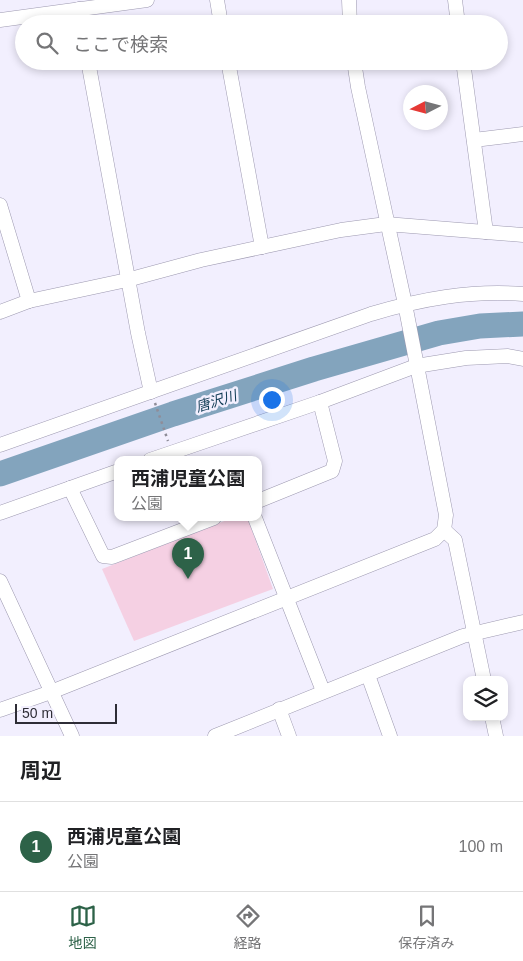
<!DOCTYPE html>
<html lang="ja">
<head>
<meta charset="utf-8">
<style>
	body { margin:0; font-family:Helvetica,"Noto Sans JP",sans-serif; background:#f2f2f2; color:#202124 }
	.controls { position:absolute; right:15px; bottom:15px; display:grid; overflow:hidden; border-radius:10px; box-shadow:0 2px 8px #0003 }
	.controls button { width:45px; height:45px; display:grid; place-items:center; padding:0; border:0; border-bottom:1px solid #e0e0e0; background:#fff; color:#202124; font:25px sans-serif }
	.compass { position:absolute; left:403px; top:85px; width:45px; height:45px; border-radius:50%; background:#fff; box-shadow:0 2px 8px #0003; rotate:264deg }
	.scale { position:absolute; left:15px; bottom:12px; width:102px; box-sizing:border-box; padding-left:5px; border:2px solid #2e2d36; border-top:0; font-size:14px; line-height:18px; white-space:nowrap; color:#2e2d36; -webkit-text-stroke:4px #f2effe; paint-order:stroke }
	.you { position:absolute; left:271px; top:399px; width:18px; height:18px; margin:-12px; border:4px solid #fff; border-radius:50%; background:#1a73e8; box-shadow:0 0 0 8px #1a73e833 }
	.badge { display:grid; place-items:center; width:32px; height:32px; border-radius:50%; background:#2d6248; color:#fff; font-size:16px; font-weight:700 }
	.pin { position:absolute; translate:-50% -41px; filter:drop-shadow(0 1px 2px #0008) }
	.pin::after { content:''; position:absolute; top:26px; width:18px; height:15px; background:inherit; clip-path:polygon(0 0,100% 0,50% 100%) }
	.popup { position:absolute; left:114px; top:456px; width:148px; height:65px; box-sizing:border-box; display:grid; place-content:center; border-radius:10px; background:#fff; filter:drop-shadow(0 1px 4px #0005); font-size:16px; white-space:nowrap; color:#757577 }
	.popup b { font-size:19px; color:#202124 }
	.popup::after { content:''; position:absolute; left:50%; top:100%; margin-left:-10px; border:10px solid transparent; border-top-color:#fff }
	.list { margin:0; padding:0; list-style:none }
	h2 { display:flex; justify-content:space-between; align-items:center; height:65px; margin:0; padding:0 20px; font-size:21px }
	h2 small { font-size:16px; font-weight:400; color:#757577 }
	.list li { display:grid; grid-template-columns:32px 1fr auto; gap:15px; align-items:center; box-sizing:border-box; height:90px; padding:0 20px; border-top:1px solid #e0e0e0 }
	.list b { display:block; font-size:19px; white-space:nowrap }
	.list p { margin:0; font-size:16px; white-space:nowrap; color:#757577 }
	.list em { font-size:16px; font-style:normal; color:#757577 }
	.icon { flex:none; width:28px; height:28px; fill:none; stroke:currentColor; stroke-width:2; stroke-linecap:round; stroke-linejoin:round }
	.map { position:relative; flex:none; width:523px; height:736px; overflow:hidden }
	.search { position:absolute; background:#fff; box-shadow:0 2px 8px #0003; left:15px; right:15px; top:15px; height:55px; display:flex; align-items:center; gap:12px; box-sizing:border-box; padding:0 18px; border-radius:28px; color:#757577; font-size:19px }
	.sheet { height:155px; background:#fff }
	nav { display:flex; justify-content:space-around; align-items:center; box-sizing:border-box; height:70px; border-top:1px solid #e0e0e0; background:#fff; font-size:14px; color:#757577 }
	nav a { display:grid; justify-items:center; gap:2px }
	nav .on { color:#2d6248 }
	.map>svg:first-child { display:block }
	.green { fill:#f5d0e3 }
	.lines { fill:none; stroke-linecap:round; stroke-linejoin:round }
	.river { stroke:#83a4bd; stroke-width:25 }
	.minor-casing { stroke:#9d99b0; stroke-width:15 }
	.path { stroke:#8f8d99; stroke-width:2.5; stroke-dasharray:2.5 4; stroke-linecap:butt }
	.minor { stroke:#fff; stroke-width:14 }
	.labels { text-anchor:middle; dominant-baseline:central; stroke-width:5; stroke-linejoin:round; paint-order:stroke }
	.water-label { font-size:14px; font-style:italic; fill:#0b3751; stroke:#f2effe }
</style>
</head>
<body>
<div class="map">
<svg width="523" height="736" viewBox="0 0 523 736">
	<rect width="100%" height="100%" fill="#f2effe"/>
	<path class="green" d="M232,518l16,1 25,70 -139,52 -32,-72z"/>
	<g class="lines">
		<path class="river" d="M0,474l173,-60 141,-45 125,-36 41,-7 43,-2"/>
		<g class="minor-casing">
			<g id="minor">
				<path d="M217,0l4,24"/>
				<path d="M349,0l1,24"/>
				<path d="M455,0l3,24"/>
				<path d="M79,9l2,15"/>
				<path d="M0,20l147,-20"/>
				<path d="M88,61l50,272 13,59"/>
				<path d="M228,61l34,186"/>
				<path d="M463,61l23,171"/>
				<path d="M474,140l49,-6"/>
				<path d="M0,205l29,96"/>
				<path d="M0,312l29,-11 98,-21 74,-20 140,-30 45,-6 137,11"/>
				<path d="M0,445l371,-131c50,-15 99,-24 152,-20"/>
				<path d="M150,460l170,-58 96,-36 50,-8 42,-2 15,3"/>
				<path d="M70,488l33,68 9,1 102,-39"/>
				<path d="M258,501l74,-30 3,-10 -15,-59"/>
				<path d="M0,513l118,-42"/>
				<path d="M255,518l68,173"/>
				<path d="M444,530l11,10 29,140"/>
				<path d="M0,581l72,155"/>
				<path d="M368,675l22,61"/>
				<path d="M279,709l10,27"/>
				<path d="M0,710l51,-18 384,-153 9,-9 2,-15 -41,-211 -47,-217 -4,-26"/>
				<path d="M492,717l4,19"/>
				<path d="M215,736l248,-100 60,-14"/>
			</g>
		</g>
		<path class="path" d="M155,403l13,38"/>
		<use href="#minor" class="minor"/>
	</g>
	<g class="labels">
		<g class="water-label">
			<text transform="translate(216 401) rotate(-17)">唐沢川</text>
		</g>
	</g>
</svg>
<div class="controls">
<button><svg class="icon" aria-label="layers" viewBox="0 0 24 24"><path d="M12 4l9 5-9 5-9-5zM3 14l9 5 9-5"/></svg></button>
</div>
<svg class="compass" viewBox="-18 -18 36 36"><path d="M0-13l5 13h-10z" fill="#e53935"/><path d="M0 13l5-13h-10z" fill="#757577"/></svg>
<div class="scale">50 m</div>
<div class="you"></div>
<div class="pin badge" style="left:188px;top:579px">1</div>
<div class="popup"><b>西浦児童公園</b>公園</div>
<div class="search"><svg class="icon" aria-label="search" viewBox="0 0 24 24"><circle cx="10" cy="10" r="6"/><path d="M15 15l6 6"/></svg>ここで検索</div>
</div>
<section class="sheet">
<h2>周辺<small></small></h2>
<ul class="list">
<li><span class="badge">1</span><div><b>西浦児童公園</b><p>公園</p></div><em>100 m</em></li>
</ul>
</section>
<nav>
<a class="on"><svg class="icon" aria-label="map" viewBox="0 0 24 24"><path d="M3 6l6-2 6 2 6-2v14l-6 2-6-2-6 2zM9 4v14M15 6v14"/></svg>地図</a>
<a><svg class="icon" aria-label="directions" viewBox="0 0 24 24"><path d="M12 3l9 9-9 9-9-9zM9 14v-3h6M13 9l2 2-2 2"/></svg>経路</a>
<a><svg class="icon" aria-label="saved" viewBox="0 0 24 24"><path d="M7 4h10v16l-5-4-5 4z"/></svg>保存済み</a>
</nav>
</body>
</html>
